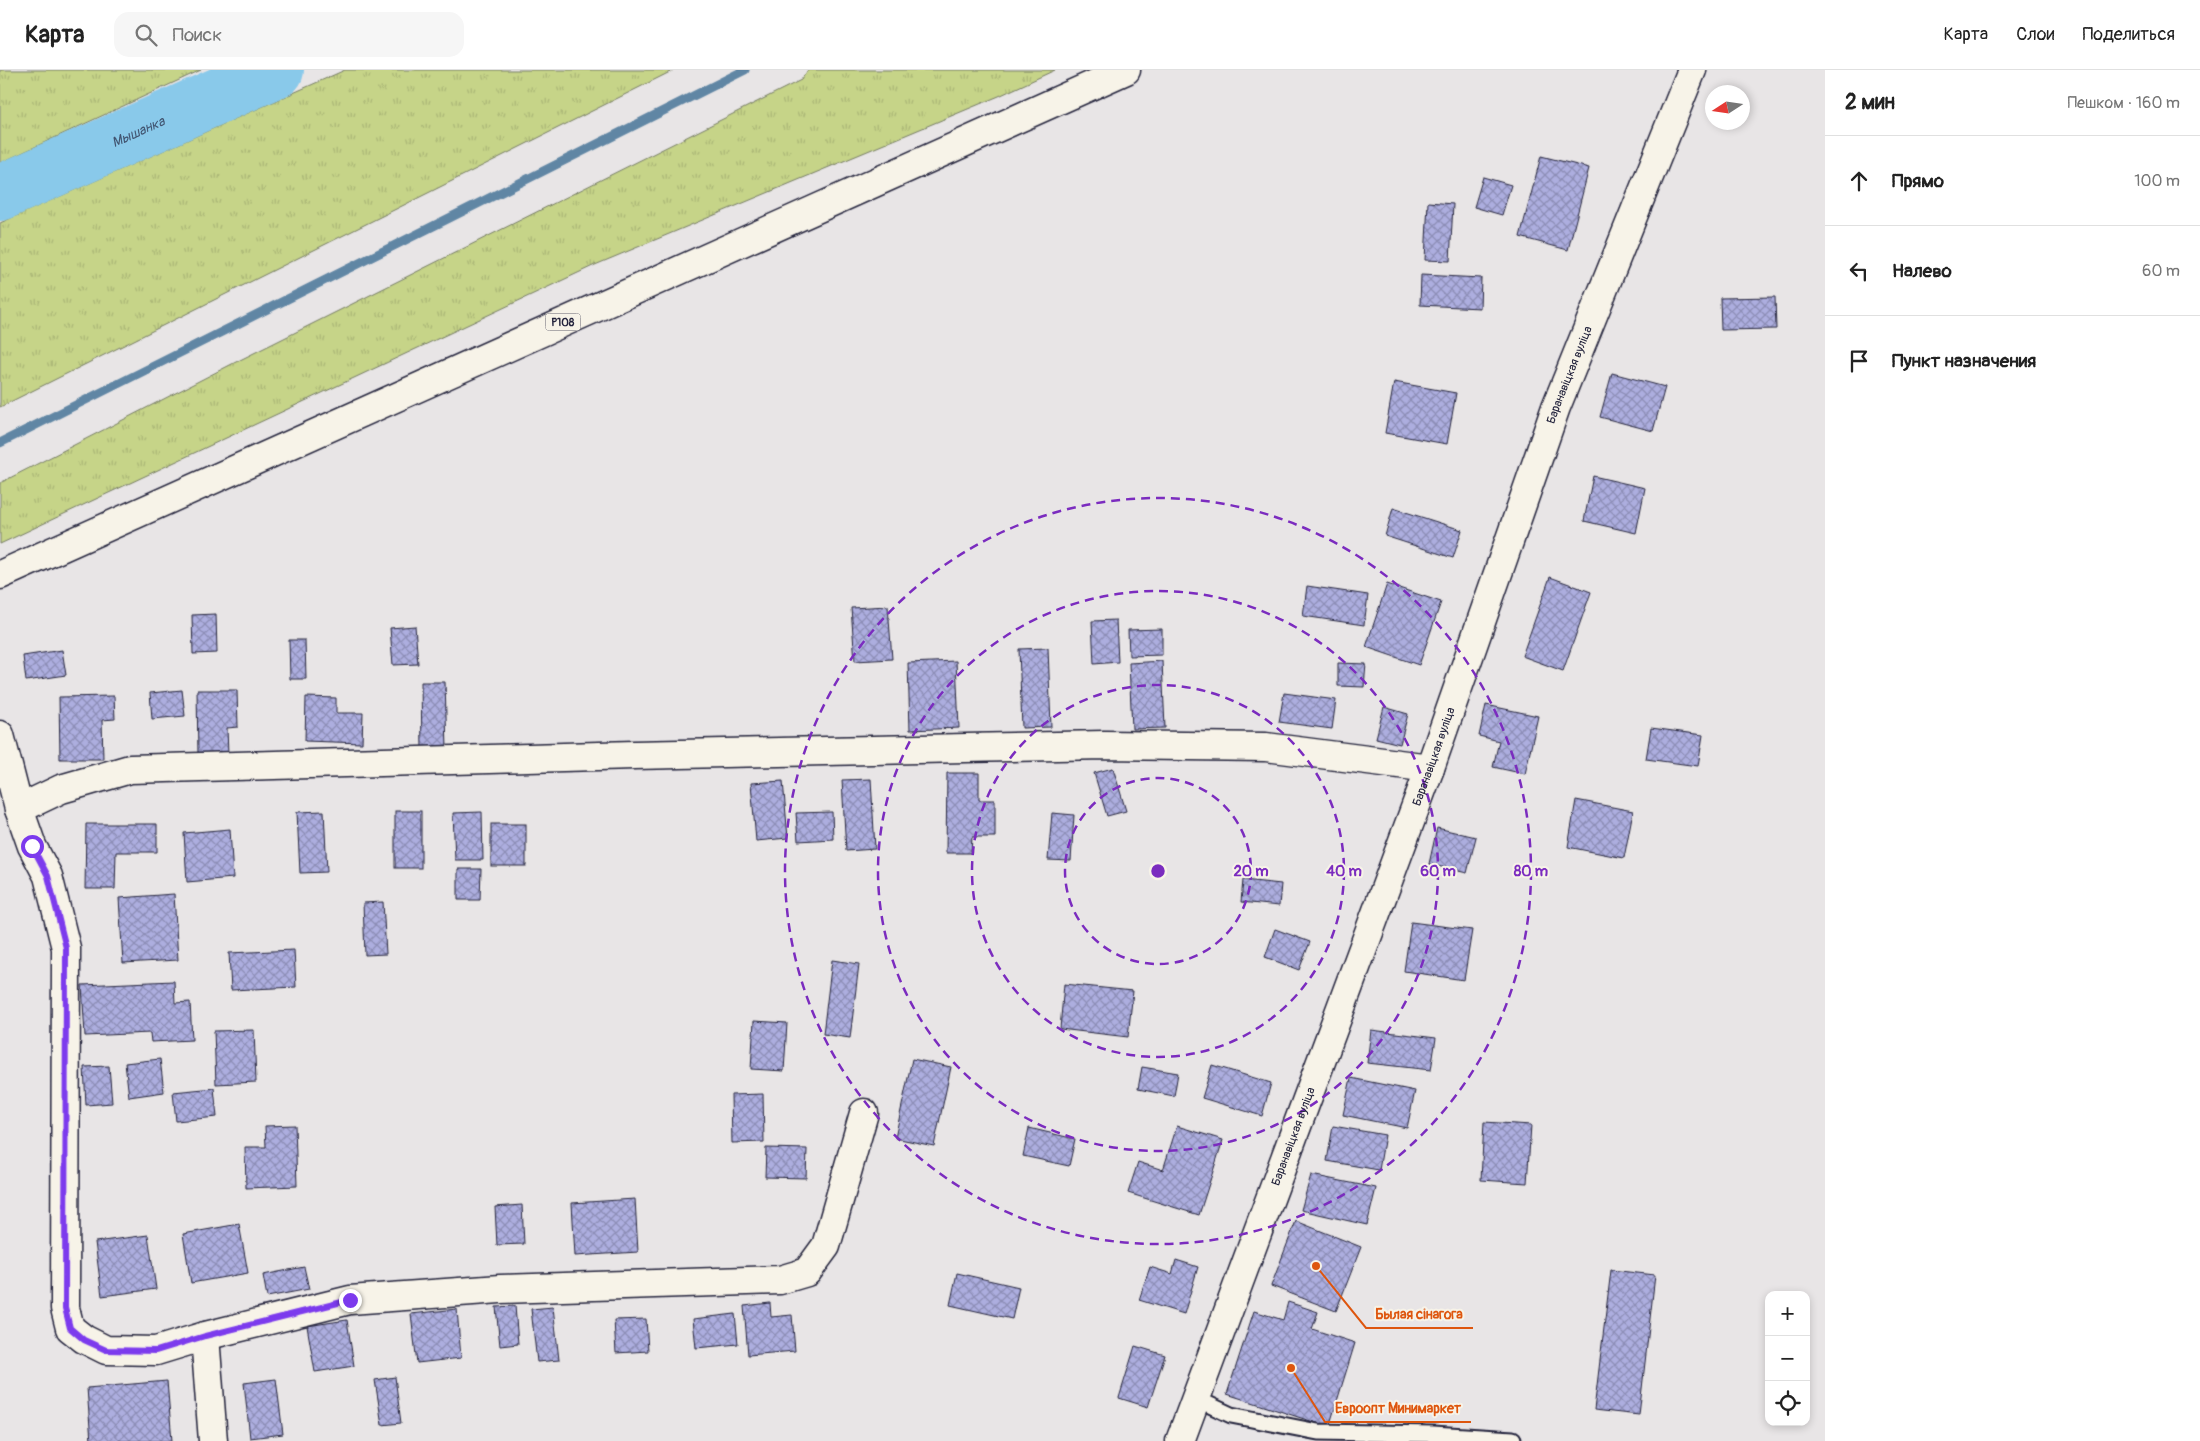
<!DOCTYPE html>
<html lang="ru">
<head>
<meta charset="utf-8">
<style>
	body { margin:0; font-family:Pangolin,sans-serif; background:#f6f6f6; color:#222 }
	.controls { position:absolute; right:15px; bottom:15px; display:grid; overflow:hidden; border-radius:10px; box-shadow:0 2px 8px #0003 }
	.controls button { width:45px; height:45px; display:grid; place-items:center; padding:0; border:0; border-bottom:1px solid #e0e0e0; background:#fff; color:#222; font:25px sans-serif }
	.compass { position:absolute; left:1705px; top:15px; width:45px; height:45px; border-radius:50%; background:#fff; box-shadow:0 2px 8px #0003; rotate:258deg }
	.stop { position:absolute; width:15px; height:15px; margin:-11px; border:4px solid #7c3aed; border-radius:50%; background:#fff }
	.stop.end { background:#7c3aed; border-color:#fff; box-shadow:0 1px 5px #0008 }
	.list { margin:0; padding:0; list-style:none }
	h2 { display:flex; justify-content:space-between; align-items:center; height:65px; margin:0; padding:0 20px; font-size:21px }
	h2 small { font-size:16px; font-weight:400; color:#767676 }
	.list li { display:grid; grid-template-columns:32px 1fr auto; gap:15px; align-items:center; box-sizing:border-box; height:90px; padding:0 20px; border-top:1px solid #e0e0e0 }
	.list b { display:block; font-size:19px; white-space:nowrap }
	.list em { font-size:16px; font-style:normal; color:#767676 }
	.icon { flex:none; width:28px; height:28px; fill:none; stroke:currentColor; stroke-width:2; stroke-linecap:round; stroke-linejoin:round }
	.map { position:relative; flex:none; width:1825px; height:1371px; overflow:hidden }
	header { display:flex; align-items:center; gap:30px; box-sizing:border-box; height:70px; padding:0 25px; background:#fff; border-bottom:1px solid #e0e0e0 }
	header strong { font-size:24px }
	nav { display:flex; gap:28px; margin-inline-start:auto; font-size:18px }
	.search { width:350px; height:45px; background:#f6f6f6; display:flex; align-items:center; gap:12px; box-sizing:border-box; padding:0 18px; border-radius:15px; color:#767676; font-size:19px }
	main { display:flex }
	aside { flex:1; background:#fff }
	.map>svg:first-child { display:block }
	.grass { fill:url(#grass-tufts); stroke:#747b62 }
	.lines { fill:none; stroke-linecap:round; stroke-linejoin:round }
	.stream { stroke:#6086a4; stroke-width:9 }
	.river { stroke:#89c9ea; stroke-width:56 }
	.building { fill:url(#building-cross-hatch); stroke:#22223b }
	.service-casing { stroke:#22223b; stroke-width:19 }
	.minor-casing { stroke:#22223b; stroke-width:31 }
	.tertiary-casing { stroke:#22223b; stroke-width:31 }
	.primary-casing { stroke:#22223b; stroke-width:31 }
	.service { stroke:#f7f3e8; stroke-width:15 }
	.minor { stroke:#f7f3e8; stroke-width:28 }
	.tertiary { stroke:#f7f3e8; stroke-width:28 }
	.primary { stroke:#f7f3e8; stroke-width:28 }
	.route { stroke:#7c3aed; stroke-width:6 }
	.ring { fill:none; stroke:#7b2cbf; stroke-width:2.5; stroke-dasharray:9 6 }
	.labels { text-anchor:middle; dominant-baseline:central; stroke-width:4; stroke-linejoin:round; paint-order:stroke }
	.shield { fill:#f7f3e8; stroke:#62616f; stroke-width:1 }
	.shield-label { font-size:11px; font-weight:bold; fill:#22223b }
	.street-label { font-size:12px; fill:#22223b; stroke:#f7f3e8 }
	.water-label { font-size:14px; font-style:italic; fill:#415470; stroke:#f7f3e8 }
	.centre { fill:#7b2cbf; stroke:#f7f3e8; stroke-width:2.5 }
	.ring-label { font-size:15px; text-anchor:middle; font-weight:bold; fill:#7b2cbf; stroke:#f7f3e8; stroke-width:4; stroke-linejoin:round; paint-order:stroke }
	.leader { fill:none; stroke:#de560e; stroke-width:2 }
	.callout-dot { fill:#de560e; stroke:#f7f3e8; stroke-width:2 }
	.callout-label { font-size:14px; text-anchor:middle; font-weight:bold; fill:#de560e; stroke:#f7f3e8; stroke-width:4; stroke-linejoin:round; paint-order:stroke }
</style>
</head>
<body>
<header>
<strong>Карта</strong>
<div class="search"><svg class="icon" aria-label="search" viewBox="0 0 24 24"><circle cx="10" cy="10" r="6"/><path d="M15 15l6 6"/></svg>Поиск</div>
<nav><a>Карта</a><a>Слои</a><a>Поделиться</a></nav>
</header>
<main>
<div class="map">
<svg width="1825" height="1371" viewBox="0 0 1825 1371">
	<defs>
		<pattern id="grass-tufts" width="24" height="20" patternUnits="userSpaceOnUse" patternTransform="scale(1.25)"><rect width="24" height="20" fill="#c6d488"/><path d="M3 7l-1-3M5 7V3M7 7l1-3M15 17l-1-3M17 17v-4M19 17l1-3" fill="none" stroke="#aab676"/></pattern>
		<pattern id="building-cross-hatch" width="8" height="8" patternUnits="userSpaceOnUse" patternTransform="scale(1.25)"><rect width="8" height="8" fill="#adaedf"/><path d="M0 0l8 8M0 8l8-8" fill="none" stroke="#8c8db6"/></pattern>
	</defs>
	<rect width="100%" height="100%" fill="#e8e5e6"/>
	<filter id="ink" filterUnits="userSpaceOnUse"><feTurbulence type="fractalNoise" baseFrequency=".02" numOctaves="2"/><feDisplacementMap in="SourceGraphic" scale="10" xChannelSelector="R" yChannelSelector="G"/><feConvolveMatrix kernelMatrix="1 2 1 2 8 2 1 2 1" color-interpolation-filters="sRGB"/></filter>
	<g filter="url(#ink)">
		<g class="grass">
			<path d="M0,0h201l-201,93z"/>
			<path d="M345,0h329l-674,337v-184z"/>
			<path d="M808,0h247l-56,26 -404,169 -595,279v-61l234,-120 567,-283z"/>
		</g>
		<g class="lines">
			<path class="stream" d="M0,373l745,-373"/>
			<path class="river" id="s1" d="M0,123l276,-123"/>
		</g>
		<g class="building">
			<path d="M1541,86l48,12 -21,82 -48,-13z"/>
			<path d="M1483,107l28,8 -9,30 -28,-8z"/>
			<path d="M1428,132l25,2 -3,57 -25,-1z"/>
			<path d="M1421,205l60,3 -1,30 -60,-3z"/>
			<path d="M1775,227l1,32 -55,1 -1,-32z"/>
			<path d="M1612,303l53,14 -12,44 -53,-14z"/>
			<path d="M1394,312l62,11 -9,51 -62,-11z"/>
			<path d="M1593,406l52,12 -9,45 -52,-12z"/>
			<path d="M1393,438l69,22 -9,28 -68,-22z"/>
			<path d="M1550,507l41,15 -28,79 -41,-15z"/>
			<path d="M1387,514l54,18 -22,63 -53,-18z"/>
			<path d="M1307,516l61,9 -4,30 -61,-9z"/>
			<path d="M888,536l4,53 -37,2 -4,-53z"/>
			<path d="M216,544l1,39 -24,1 -1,-39z"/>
			<path d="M1116,550l2,42 -24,2 -2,-43z"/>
			<path d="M415,556l3,38 -25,1 -3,-37z"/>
			<path d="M1162,559v26l-33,1 -1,-26z"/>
			<path d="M289,570h16l1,39h-16z"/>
			<path d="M1048,578l3,79 -29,1 -3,-79z"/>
			<path d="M62,580l4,25 -40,6 -3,-25z"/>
			<path d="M956,591l3,67 -49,2 -2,-67z"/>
			<path d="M1162,591l3,67 -33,1 -3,-66z"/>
			<path d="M1338,593l28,1 -2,23 -26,-1z"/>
			<path d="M421,612h24l2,67 -25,1z"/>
			<path d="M182,620l3,26 -33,3 -2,-26z"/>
			<path d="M197,620h40l1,37 -11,1 1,26 -30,1z"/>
			<path d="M1284,623l52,7 -4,29 -53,-7z"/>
			<path d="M114,626l1,23 -13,1 1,39h-43l-1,-62z"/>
			<path d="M306,627l30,1v15h27l-1,30 -57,-2z"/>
			<path d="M1486,635l52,11 -13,58 -32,-7 6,-26 -20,-5z"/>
			<path d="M1384,637l24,7 -8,30 -24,-6z"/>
			<path d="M1651,658l52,7 -5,31 -52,-7z"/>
			<path d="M1113,698l13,43 -19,5 -13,-43z"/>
			<path d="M947,703h32v27h16v37h-23l-1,16h-25z"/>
			<path d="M871,709l4,70 -29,2 -4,-71z"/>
			<path d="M783,711l5,57 -32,3 -5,-58z"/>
			<path d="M1576,730l57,11 -9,47 -56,-11z"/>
			<path d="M324,741l3,61 -27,1 -3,-61z"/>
			<rect x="395" y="741" width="26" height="57"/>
			<path d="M482,742l1,48h-28l-2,-47z"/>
			<path d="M832,742l1,27 -35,2 -2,-28z"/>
			<path d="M1052,743l22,2 -3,46 -23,-1z"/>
			<path d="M86,754h71v28h-41l-1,37h-30z"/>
			<rect x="491" y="754" width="35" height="42"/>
			<path d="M1437,758l39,9 -9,36 -38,-9z"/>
			<path d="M230,759l3,49 -46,4 -3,-49z"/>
			<path d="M458,799h23l-1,31h-22z"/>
			<path d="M1243,810l38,4 -2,22 -38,-4z"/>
			<path d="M174,824l4,66 -55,3 -4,-65z"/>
			<path d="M383,832l3,52 -21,1 -2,-52z"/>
			<path d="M1411,852l61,8 -8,50 -60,-9z"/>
			<path d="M1275,859l35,13 -11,28 -34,-13z"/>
			<path d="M294,880l2,37 -65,3 -2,-37z"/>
			<path d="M832,890l27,4 -9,74 -27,-4z"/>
			<path d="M174,911l1,22 15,-1 2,38 -41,2 -1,-9 -65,3 -3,-51z"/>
			<path d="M1064,914l69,7 -5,46 -68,-8z"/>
			<path d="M754,951l33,2 -3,48 -33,-2z"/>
			<path d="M254,960l2,52 -40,2 -2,-53z"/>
			<path d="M1371,960l65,8 -5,32 -64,-7z"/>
			<path d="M160,989l4,33 -35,5 -4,-34z"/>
			<path d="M912,989l39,8 -17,79 -39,-8z"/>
			<path d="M1212,995l59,18 -9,33 -60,-18z"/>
			<path d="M109,996l3,37 -26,2 -2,-38z"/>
			<path d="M1142,997l36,6 -4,23 -36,-7z"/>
			<path d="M1351,1008l64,13 -8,37 -64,-13z"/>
			<path d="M214,1018l3,29 -41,4 -3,-29z"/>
			<path d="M763,1024l1,48 -32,1 -1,-48z"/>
			<path d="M1484,1052l47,3 -4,58 -46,-3z"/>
			<path d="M295,1055l2,61 -51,2 -1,-41h21l-1,-21z"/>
			<path d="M1177,1056l46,14 -24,75 -71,-22 10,-31 25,8z"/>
			<path d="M1333,1056l52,9 -6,35 -52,-9z"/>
			<path d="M1029,1058l46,11 -6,27 -46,-10z"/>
			<path d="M766,1078l41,1 -1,29 -41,-1z"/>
			<path d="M1311,1105l65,13 -9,37 -66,-15z"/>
			<path d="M635,1129l3,53 -63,4 -3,-53z"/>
			<path d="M522,1135l2,39 -27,1 -2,-38z"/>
			<path d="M1296,1151l65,26 -25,64 -65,-25z"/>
			<path d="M239,1154l9,49 -57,10 -8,-49z"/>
			<path d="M148,1165l8,54 -54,7 -7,-54z"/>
			<path d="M1176,1190l22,7 -14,47 -45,-14 11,-33 22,7z"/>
			<path d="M304,1197l5,22 -42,8 -4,-22z"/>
			<path d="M1611,1200l44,5 -16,140 -45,-5z"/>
			<path d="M957,1203l62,14 -7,32 -62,-14z"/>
			<path d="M1288,1232l30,10 -6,17 43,14 -26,84 -102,-33 27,-83 29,9z"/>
			<path d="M770,1233l1,14 21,-2 3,36 -47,4 -4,-49z"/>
			<path d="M515,1236l3,38 -18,2 -4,-39z"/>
			<path d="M553,1237l6,53 -22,2 -6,-53z"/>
			<path d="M457,1239l4,49 -44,5 -6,-49z"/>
			<path d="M735,1244l3,30 -42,4 -3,-29z"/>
			<path d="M646,1249l2,32 -32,2 -2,-33z"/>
			<path d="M347,1250l7,46 -39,6 -8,-46z"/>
			<path d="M1135,1276l30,9 -17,52 -29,-9z"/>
			<path d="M395,1307l6,46 -19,2 -7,-45z"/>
			<path d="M276,1309l7,55 -33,4 -6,-55z"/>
			<path d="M167,1311l5,60h-81l-4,-53z"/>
		</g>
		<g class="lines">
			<g class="service-casing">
				<path id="service" d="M1195,1328l36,17 87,17 115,2 80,5"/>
			</g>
			<g class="minor-casing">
				<g id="minor">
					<path d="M0,665l19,74 13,37 16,30 18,72 -1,360 5,20 14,11 22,11 50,1 49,-15 8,105"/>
					<path d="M19,739l42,-20 69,-20 504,-14 470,-10 162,2 164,21"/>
					<path d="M205,1266l145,-36 150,-11 280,-9 27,-8 19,-26 38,-133"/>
				</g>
			</g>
			<g class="tertiary-casing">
				<g id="tertiary">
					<path id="s2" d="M1180,1371l250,-673 126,-361 136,-337"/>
				</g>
			</g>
			<g class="primary-casing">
				<path id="primary" d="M0,505l1126,-505"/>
			</g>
			<use href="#service" class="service"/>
			<use href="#minor" class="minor"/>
			<use href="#tertiary" class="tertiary"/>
			<use href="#primary" class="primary"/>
		</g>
	</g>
	<g class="lines" filter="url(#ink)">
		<path class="route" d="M32,776l16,30 18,72 -1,360 5,20 14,12 22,10 50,1 49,-15 145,-36"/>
	</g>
	<g class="ring">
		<circle cx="1158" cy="801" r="93"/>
		<circle cx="1158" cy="801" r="186"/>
		<circle cx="1158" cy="801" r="280"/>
		<circle cx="1158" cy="801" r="373"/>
	</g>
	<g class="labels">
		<rect class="shield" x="545.5" y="243.5" width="35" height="17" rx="4"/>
		<g class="shield-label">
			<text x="563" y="252">Р108</text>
		</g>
		<g class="street-label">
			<text stroke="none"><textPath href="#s2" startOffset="1135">Баранавіцкая вуліца</textPath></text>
			<text stroke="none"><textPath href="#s2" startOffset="730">Баранавіцкая вуліца</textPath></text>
			<text stroke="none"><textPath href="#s2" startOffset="325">Баранавіцкая вуліца</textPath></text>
		</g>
		<g class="water-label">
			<text stroke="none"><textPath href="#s1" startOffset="151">Мышанка</textPath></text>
		</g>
	</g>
	<circle cx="1158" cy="801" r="8" class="centre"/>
	<g class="ring-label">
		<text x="1251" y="806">20 m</text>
		<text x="1344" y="806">40 m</text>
		<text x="1438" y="806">60 m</text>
		<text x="1531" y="806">80 m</text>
	</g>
	<path class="leader" d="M1316 1196L1366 1258H1473M1291 1298L1325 1352H1471"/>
	<g class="callout-dot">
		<circle cx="1316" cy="1196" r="5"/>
		<circle cx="1291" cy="1298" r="5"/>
	</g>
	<g class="callout-label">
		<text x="1419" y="1249">Былая сінагога</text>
		<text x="1398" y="1343">Евроопт Минимаркет</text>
	</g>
</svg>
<div class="controls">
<button>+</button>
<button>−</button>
<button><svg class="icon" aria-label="locate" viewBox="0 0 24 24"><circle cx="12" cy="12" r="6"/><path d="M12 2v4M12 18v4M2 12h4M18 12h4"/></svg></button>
</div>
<svg class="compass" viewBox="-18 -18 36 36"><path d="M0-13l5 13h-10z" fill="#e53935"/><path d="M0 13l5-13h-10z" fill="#767676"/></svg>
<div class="stop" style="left:32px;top:776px"></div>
<div class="stop end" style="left:350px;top:1230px"></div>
</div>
<aside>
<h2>2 мин<small>Пешком · 160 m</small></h2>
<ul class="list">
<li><svg class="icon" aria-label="ahead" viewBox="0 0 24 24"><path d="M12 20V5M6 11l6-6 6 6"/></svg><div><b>Прямо</b></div><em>100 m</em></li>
<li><svg class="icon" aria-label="left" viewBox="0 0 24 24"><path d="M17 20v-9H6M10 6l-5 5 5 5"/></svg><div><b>Налево</b></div><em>60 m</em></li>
<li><svg class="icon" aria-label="arrive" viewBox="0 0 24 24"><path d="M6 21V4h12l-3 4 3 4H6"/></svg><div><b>Пункт назначения</b></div></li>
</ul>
</aside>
</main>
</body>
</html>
